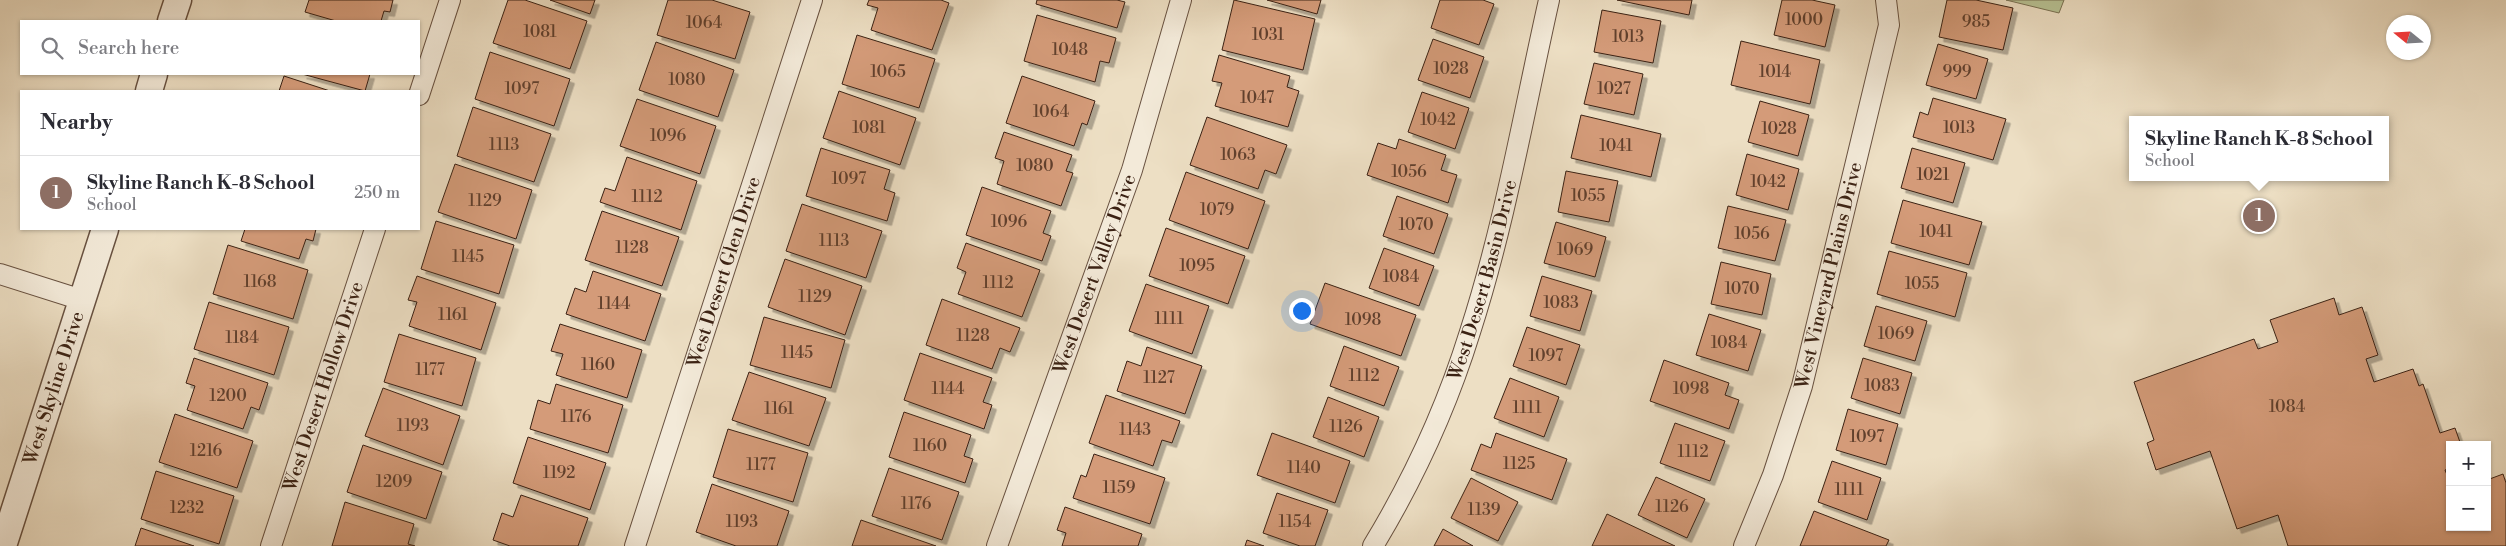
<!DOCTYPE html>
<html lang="en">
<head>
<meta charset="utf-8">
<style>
	body { margin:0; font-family:"Libre Bodoni",serif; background:#f7f7f7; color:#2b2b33 }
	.controls { position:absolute; right:15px; bottom:15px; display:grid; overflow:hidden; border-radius:0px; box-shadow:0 1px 4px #0004 }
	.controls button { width:45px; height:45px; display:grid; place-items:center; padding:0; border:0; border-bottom:1px solid #e1e1e2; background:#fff; color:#2b2b33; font:25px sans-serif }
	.compass { position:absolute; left:2386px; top:15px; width:45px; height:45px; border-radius:50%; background:#fff; box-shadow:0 1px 4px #0004; rotate:288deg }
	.you { position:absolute; left:1301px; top:310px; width:18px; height:18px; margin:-12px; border:4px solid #fff; border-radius:50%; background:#1a73e8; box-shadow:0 0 0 8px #1a73e833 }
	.badge { display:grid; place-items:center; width:32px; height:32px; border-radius:50%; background:#8f2418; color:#fff; font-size:16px; font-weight:700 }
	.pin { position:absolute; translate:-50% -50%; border:2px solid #fff; box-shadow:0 1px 5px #0006 }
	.popup { position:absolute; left:2129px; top:116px; width:260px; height:65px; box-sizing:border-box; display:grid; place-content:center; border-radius:0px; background:#fff; filter:drop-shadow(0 1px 4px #0005); font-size:16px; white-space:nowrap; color:#7c7c81 }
	.popup b { font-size:19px; color:#2b2b33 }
	.popup::after { content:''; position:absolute; left:50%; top:100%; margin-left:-10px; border:10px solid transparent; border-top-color:#fff }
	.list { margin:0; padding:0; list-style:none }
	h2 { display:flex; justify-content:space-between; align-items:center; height:65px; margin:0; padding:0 20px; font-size:21px }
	h2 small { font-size:16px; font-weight:400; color:#7c7c81 }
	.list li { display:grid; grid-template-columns:32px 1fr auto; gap:15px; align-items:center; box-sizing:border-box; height:75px; padding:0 20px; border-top:1px solid #e1e1e2 }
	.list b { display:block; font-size:19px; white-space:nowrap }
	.list p { margin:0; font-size:16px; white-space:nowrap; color:#7c7c81 }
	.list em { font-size:16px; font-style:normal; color:#7c7c81 }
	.icon { flex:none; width:28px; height:28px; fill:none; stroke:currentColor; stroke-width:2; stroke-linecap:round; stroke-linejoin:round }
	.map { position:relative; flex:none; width:2506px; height:546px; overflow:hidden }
	.search { position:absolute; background:#fff; box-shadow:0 1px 4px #0004; left:20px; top:20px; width:400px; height:55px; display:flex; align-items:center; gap:12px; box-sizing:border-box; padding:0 18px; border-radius:0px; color:#7c7c81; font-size:19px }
	.panel { position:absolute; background:#fff; box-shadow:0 1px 4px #0004; left:20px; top:90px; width:400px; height:140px; border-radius:0px }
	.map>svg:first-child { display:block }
	.green { fill:#b8c294; stroke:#7a7254 }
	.building { fill:#d49b79; stroke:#3b2214; filter:url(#shadow) }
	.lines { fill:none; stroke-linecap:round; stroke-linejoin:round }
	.minor-casing { stroke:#685140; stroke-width:22 }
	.tertiary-casing { stroke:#685140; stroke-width:29 }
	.minor { stroke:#f3ead9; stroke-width:20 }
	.tertiary { stroke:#f3ead9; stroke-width:26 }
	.labels { text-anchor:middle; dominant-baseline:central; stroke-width:4; stroke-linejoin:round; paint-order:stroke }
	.number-label { font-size:16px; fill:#61402d }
	.street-label { font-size:19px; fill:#3b2214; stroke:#f3ead9 }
</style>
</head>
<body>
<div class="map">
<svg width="2506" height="546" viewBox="0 0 2506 546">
	<defs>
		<filter id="shadow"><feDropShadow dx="4.5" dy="4.5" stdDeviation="0" flood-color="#0004"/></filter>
	</defs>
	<rect width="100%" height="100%" fill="#eddfc4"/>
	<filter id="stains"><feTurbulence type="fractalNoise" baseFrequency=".004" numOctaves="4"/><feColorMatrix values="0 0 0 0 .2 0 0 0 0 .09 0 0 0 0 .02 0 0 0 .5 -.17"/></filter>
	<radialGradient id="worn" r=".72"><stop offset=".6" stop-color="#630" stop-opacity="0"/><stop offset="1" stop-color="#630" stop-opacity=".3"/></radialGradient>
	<path class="green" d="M2006,0h58l-5,13z"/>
	<g class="building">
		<path d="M309,0h84l-3,12 -6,-1 -3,10h-45l-31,-9z"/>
		<path d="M508,0h17l62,21 -17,48 -77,-26z"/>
		<path d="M550,0h45l-5,14z"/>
		<path d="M668,0h44l38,12 -15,47 -78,-24z"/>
		<path d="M869,0h72l8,3 -17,47 -61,-20 7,-22 -11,-3z"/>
		<path d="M1037,0h80l8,2 -8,26 -81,-24z"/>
		<path d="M1234,0l81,19 -12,51 -81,-20z"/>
		<path d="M1267,0h54l-4,14z"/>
		<path d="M1440,0h43l11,4 -15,41 -48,-17z"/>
		<path d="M1617,0h75l-3,15z"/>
		<path d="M1782,0h30l23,5 -10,42 -51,-12z"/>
		<path d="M1947,0h29l37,8 -10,42 -64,-13z"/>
		<path d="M1602,10l59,11 -8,42 -59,-11z"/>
		<path d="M1037,15l79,23 -7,25 -9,-2 -5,21 -71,-21z"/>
		<path d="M857,35l78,24 -16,49 -77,-24z"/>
		<path d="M1433,39l51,18 -14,41 -52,-18z"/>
		<path d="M1741,41l79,19 -10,44 -79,-19z"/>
		<path d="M656,42l78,28 -16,47 -79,-27z"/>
		<path d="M1938,44l50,15 -12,40 -50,-14z"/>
		<path d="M490,52l80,27 -16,47 -79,-27z"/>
		<path d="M1219,55l71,21 -3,11 12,4 -11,36 -73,-21 7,-23 -10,-2z"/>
		<path d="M1594,63l49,11 -9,41 -50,-11z"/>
		<path d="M302,74h68l-5,17z"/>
		<path d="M284,76l46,15h-51z"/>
		<path d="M1022,76l73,25 -8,24 -5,-2 -8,23 -68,-23z"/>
		<path d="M839,91l77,27 -16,47 -77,-27z"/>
		<path d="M1422,92l47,16 -14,41 -47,-17z"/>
		<path d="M1933,98l73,21 -13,41 -80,-23 7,-25 8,3z"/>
		<path d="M637,99l79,27 -16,48 -80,-28z"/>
		<path d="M1760,101l49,14 -11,41 -50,-14z"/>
		<path d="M473,107l78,27 -17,48 -77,-26z"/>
		<path d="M1581,115l80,19 -10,43 -80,-19z"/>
		<path d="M1207,117l80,28 -11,29 -11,-4 -7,19 -68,-24z"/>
		<path d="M1004,132l68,23 -6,16 7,2 -12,33 -64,-22 7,-23 -9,-3z"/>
		<path d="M1399,139l47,16 -5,15 16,5 -9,28 -81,-28 11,-32 18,6z"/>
		<path d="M821,148l69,22 -6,19 11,4 -8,28 -81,-25z"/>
		<path d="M1912,148l53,15 -12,40 -52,-15z"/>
		<path d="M1747,154l52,15 -11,41 -52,-15z"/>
		<path d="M627,157l70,24 -16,49 -81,-28 5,-14 10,3z"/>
		<path d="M455,164l77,26 -16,49 -78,-27z"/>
		<path d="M1566,171l52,10 -9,41 -51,-10z"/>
		<path d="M1186,172l79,29 -17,48 -79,-29z"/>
		<path d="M982,187l69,24 -8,22 8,3 -9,25 -76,-26z"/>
		<path d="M1397,196l51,18 -14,40 -51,-18z"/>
		<path d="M1903,200l79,22 -13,43 -78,-22z"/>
		<path d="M802,204l80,27 -16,47 -80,-27z"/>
		<path d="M1728,206l58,14 -11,41 -57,-13z"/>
		<path d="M602,211l77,26 -17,49 -77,-26z"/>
		<path d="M436,221l78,24 -15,49 -78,-25z"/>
		<path d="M1556,222l50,15 -11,40 -51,-14z"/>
		<path d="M1166,228l79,28 -17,48 -79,-28z"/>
		<path d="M245,229h71l-3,12 -7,-2 -7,20 -58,-18z"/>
		<path d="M966,243l74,27 -18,47 -64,-23 8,-22 -9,-4z"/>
		<path d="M228,245l80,25 -15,49 -80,-25z"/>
		<path d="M1384,248l50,18 -15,40 -50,-18z"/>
		<path d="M1889,251l78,22 -12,44 -78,-23z"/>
		<path d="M785,259l77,27 -17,49 -77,-28z"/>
		<path d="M1721,262l50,12 -9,41 -51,-11z"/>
		<path d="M593,271l68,23 -16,47 -79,-27 9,-26 11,4z"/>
		<path d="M417,276l79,27 -15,47 -72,-24 8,-24 -9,-2z"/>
		<path d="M1542,276l50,15 -12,40 -50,-15z"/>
		<path d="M1325,283l91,32 -15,41 -91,-32z"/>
		<path d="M1146,284l63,22 -17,48 -63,-23z"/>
		<path d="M2334,298l5,17 23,-8 16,48 -12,4 8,23 39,-13 6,17 4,-2 17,49 15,-5 6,17h-11v23l-5,2 5,12v45h37v-47l16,-6 3,9v63h-218l-10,-31 -41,14 -27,-78 -54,19 -9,-27 7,-3 -20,-58 120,-43 4,10 20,-7 -8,-22z"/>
		<path d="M942,299l78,29 -10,24 -10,-4 -8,21 -66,-24z"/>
		<path d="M209,302l80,25 -15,48 -80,-26z"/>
		<path d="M1876,306l51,15 -12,40 -51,-15z"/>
		<path d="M1709,314l52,16 -13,41 -52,-16z"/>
		<path d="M764,317l81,23 -14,48 -81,-23z"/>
		<path d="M560,324l82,26 -15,48 -71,-23 7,-21 -12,-3z"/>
		<path d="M1527,327l53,18 -14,40 -53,-19z"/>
		<path d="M399,334l77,24 -14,48 -78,-24z"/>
		<path d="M1344,346l55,21 -15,39 -54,-20z"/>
		<path d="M1147,347l55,19 -17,48 -68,-23 10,-30 14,5z"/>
		<path d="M920,353l72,25 -9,24 9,3 -8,24 -80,-29z"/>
		<path d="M194,358l74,25 -9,27 -8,-3 -8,22 -56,-19 8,-24 -9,-3z"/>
		<path d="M1863,358l49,15 -12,41 -49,-16z"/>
		<path d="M1664,360l65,23 -4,12 14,5 -10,29 -79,-28z"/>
		<path d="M749,372l77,26 -17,48 -77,-26z"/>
		<path d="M1510,378l49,19 -15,40 -50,-19z"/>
		<path d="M556,384l67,21 -15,48 -78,-24 8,-29 12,4z"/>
		<path d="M383,388l77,28 -17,49 -78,-29z"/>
		<path d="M1106,395l74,26 -8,22 -10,-3 -9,26 -64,-23z"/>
		<path d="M1328,397l51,20 -15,40 -51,-20z"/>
		<path d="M1848,409l50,15 -12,41 -50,-15z"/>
		<path d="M904,412l67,23 -7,21 9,3 -8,24 -76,-26z"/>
		<path d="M175,414l78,27 -16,47 -78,-26z"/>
		<path d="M1675,423l50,18 -15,40 -50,-18z"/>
		<path d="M728,429l80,24 -15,49 -80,-25z"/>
		<path d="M1272,433l78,28 -15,42 -78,-28z"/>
		<path d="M1496,433l71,26 -15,41 -81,-30 10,-26 10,4z"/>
		<path d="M528,437l78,26 -16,47 -77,-27z"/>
		<path d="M363,445l79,27 -16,47 -79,-27z"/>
		<path d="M1094,454l71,24 -15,46 -77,-26 8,-23 5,2z"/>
		<path d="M1832,461l49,17 -14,42 -49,-18z"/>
		<path d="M889,468l70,24 -17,48 -70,-24z"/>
		<path d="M156,471l78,25 -15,48 -78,-25z"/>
		<path d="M1656,477l49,22 -18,39 -49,-23z"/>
		<path d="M1471,478l47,24 -20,39 -47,-23z"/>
		<path d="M712,484l77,27 -12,35h-41l-40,-14z"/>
		<path d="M1277,493l51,17 -13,36h-15l-37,-13z"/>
		<path d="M521,495l67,23 -10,28h-68l-17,-6 9,-27 11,4z"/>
		<path d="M345,502l69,22 -6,20 7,2h-83z"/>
		<path d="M1065,507l77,27 -4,12h-76l4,-13 -9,-3z"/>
		<path d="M1814,511l75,29 -3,6h-86z"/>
		<path d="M1607,514l68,32h-83z"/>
		<path d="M861,520l75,26h-84z"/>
		<path d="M141,528l53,18h-59z"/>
		<path d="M1443,529l30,17h-39z"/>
		<path d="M1247,540l17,6h-19z"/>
	</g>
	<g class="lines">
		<g class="minor-casing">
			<g id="minor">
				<path d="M419,95l31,-95"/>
				<path d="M0,274l82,26"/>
				<path id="s1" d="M271,546l104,-317"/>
				<path id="s2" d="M635,546l177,-546"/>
				<path id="s3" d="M997,546l135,-376 49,-170"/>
				<path id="s4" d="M1373,546c40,-66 74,-140 97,-214 35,-108 54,-221 79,-332"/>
				<path id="s5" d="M1744,546l29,-71 29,-89 87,-361 -3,-25"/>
			</g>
		</g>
		<g class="tertiary-casing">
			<g id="tertiary">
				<path d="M171,21l7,-21"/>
				<path d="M149,91l5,-17"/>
				<path id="s6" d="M3,546l102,-317"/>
			</g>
		</g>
		<use href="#minor" class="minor"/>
		<use href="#tertiary" class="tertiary"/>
	</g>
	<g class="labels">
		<g class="number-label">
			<text x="1804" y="20">1000</text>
			<text x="1976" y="22">985</text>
			<text x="704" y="23">1064</text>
			<text x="540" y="32">1081</text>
			<text x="1268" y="35">1031</text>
			<text x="1628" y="37">1013</text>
			<text x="1070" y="50">1048</text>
			<text x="1451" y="69">1028</text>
			<text x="888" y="72">1065</text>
			<text x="1775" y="72">1014</text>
			<text x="1957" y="72">999</text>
			<text x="687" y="80">1080</text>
			<text x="522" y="89">1097</text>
			<text x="1614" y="89">1027</text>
			<text x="1257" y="98">1047</text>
			<text x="1051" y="112">1064</text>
			<text x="1438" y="120">1042</text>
			<text x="869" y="128">1081</text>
			<text x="1959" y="128">1013</text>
			<text x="1779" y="129">1028</text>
			<text x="668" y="136">1096</text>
			<text x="504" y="145">1113</text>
			<text x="1616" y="146">1041</text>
			<text x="1238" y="155">1063</text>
			<text x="1035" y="166">1080</text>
			<text x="1409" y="172">1056</text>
			<text x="1933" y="175">1021</text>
			<text x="849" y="179">1097</text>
			<text x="1768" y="182">1042</text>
			<text x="1588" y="196">1055</text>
			<text x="647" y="197">1112</text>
			<text x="485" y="201">1129</text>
			<text x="1217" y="210">1079</text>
			<text x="1009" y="222">1096</text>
			<text x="1416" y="225">1070</text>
			<text x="1936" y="232">1041</text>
			<text x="1752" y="234">1056</text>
			<text x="834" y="241">1113</text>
			<text x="632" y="248">1128</text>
			<text x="1575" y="250">1069</text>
			<text x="468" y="257">1145</text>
			<text x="1197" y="266">1095</text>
			<text x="1401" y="277">1084</text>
			<text x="260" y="282">1168</text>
			<text x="998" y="283">1112</text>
			<text x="1922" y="284">1055</text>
			<text x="1742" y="289">1070</text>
			<text x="815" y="297">1129</text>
			<text x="1561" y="303">1083</text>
			<text x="614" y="304">1144</text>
			<text x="453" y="315">1161</text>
			<text x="1169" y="319">1111</text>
			<text x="1363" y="320">1098</text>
			<text x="1896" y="334">1069</text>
			<text x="973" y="336">1128</text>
			<text x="242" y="338">1184</text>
			<text x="1729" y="343">1084</text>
			<text x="797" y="353">1145</text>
			<text x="1546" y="356">1097</text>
			<text x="598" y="365">1160</text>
			<text x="430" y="370">1177</text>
			<text x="1364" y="376">1112</text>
			<text x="1159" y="378">1127</text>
			<text x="1882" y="386">1083</text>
			<text x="948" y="389">1144</text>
			<text x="1691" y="389">1098</text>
			<text x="228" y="396">1200</text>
			<text x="2287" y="407">1084</text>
			<text x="1527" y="408">1111</text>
			<text x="779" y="409">1161</text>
			<text x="576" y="417">1176</text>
			<text x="413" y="426">1193</text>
			<text x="1346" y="427">1126</text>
			<text x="1135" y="430">1143</text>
			<text x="1867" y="437">1097</text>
			<text x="930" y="446">1160</text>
			<text x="206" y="451">1216</text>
			<text x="1693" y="452">1112</text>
			<text x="1519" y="464">1125</text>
			<text x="761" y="465">1177</text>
			<text x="1304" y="468">1140</text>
			<text x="559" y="473">1192</text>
			<text x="394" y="482">1209</text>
			<text x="1119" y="488">1159</text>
			<text x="1849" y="490">1111</text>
			<text x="916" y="504">1176</text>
			<text x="1672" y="507">1126</text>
			<text x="187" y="508">1232</text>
			<text x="1484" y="510">1139</text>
			<text x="742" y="522">1193</text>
			<text x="1295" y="522">1154</text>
		</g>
		<g class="street-label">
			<text stroke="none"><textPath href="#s2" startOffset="288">West Desert Glen Drive</textPath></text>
			<text stroke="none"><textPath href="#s3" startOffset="289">West Desert Valley Drive</textPath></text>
			<text stroke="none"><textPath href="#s5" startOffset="284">West Vineyard Plains Drive</textPath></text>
			<text stroke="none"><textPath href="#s4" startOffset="289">West Desert Basin Drive</textPath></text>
			<text stroke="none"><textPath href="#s6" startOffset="166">West Skyline Drive</textPath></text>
			<text stroke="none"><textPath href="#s1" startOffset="168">West Desert Hollow Drive</textPath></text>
		</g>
	</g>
	<rect width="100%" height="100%" filter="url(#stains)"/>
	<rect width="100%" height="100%" fill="url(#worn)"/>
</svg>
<div class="controls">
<button>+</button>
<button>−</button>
</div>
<svg class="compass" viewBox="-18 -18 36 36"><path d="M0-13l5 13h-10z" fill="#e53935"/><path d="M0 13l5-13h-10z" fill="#7c7c81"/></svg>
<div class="you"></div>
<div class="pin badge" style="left:2259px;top:216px;background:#8d6e63">1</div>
<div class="popup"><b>Skyline Ranch K-8 School</b>School</div>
<div class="search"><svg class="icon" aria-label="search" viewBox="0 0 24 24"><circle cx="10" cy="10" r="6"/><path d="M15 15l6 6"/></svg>Search here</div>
<section class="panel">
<h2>Nearby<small></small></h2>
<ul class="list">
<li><span class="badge" style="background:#8d6e63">1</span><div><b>Skyline Ranch K-8 School</b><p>School</p></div><em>250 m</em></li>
</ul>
</section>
</div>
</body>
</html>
